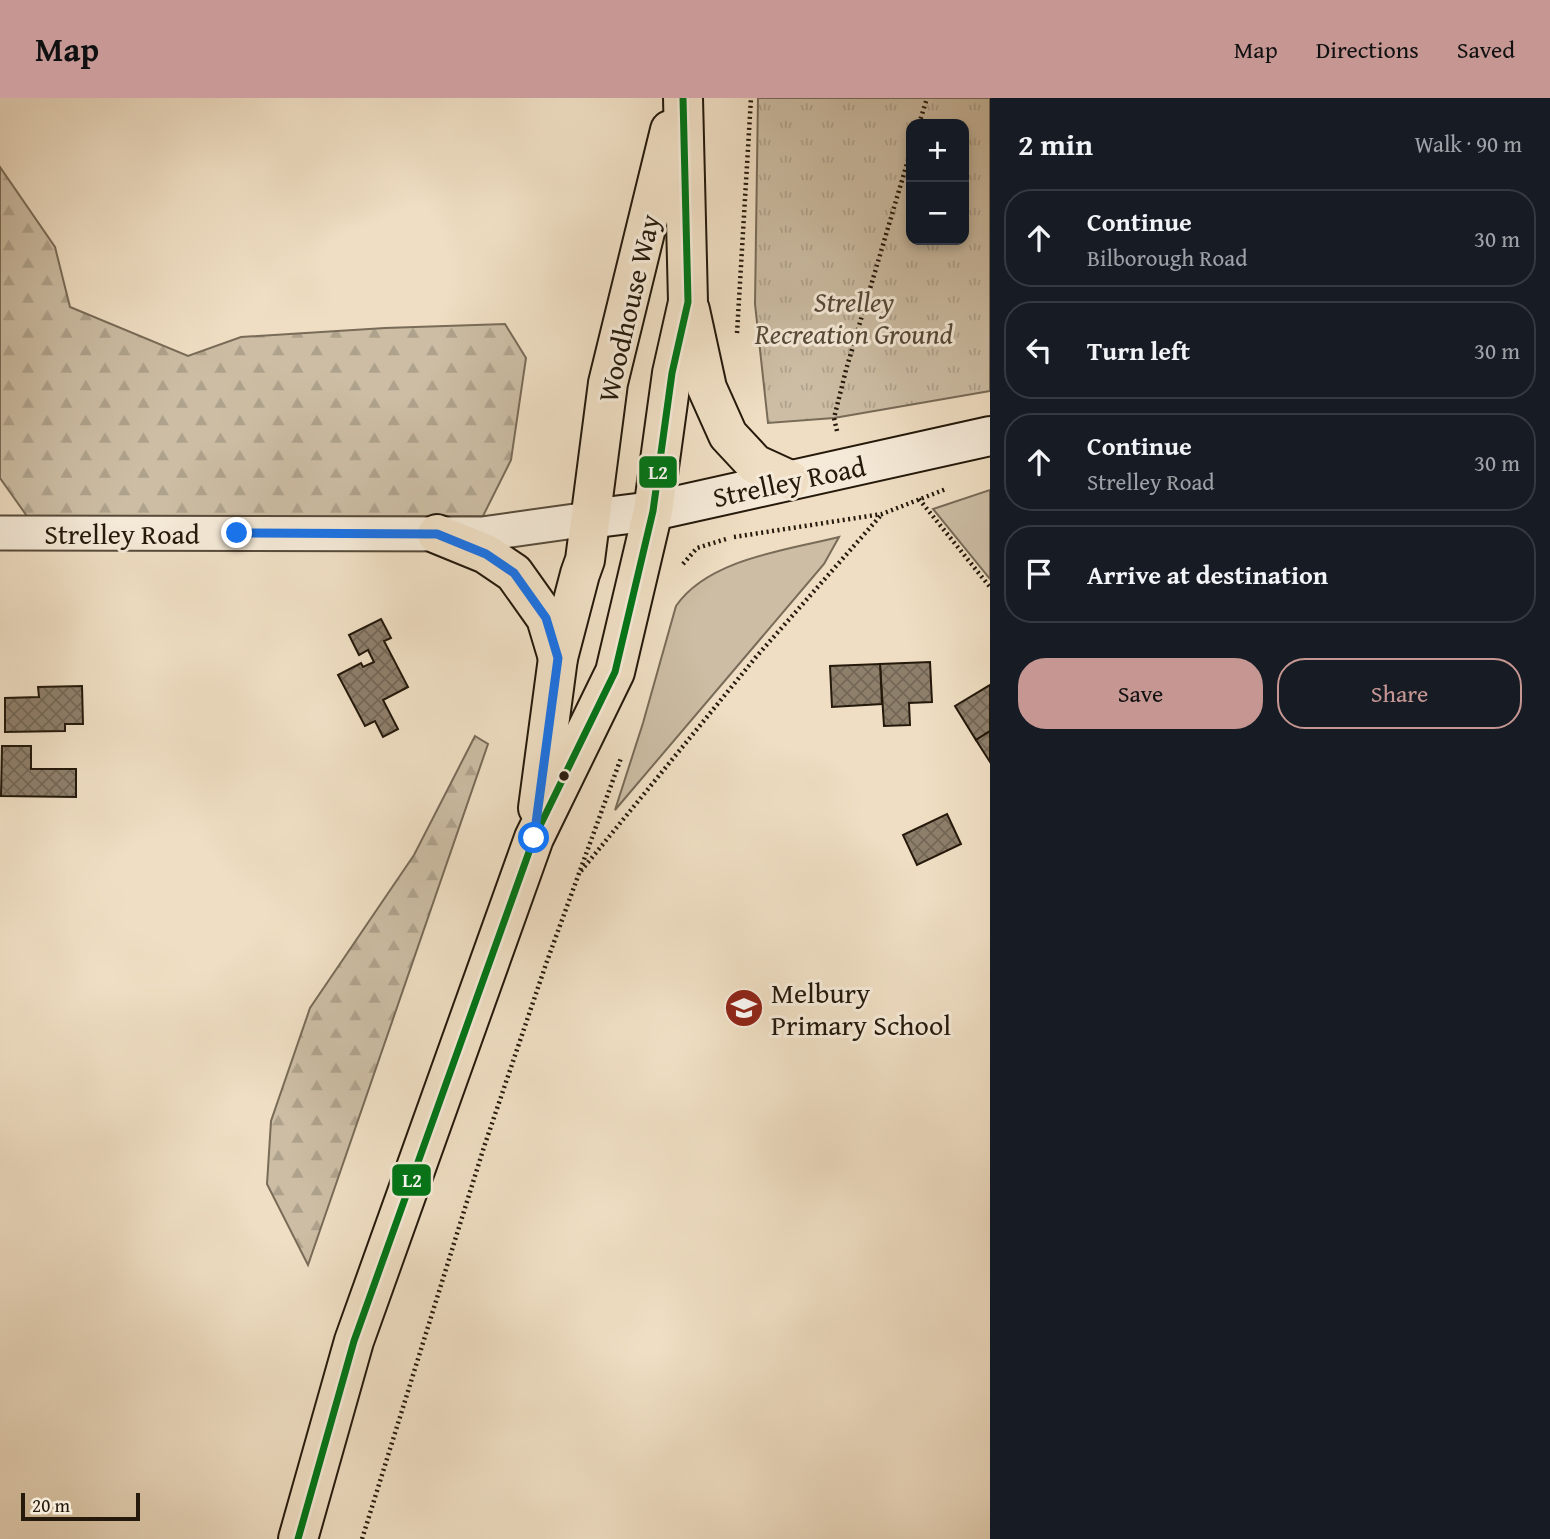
<!DOCTYPE html>
<html lang="en">
<head>
<meta charset="utf-8">
<style>
	body { margin:0; font-family:"Gentium Book Plus",serif; background:#20242c; color:#f1f3f6 }
	.controls { position:absolute; right:21px; top:21px; display:grid; overflow:hidden; border-radius:14px; box-shadow:0 4px 10px #0003 }
	.controls button { width:63px; height:63px; display:grid; place-items:center; padding:0; border:0; border-bottom:2px solid #363941; background:#171b24; color:#f1f3f6; font:35px sans-serif }
	.scale { position:absolute; left:21px; bottom:18px; width:119px; box-sizing:border-box; padding-left:7px; border:4px solid #24190b; border-top:0; font-size:19px; line-height:24px; white-space:nowrap; color:#24190b; -webkit-text-stroke:5px #f5ead8; paint-order:stroke }
	.stop { position:absolute; width:21px; height:21px; margin:-16px; border:5px solid #1a73e8; border-radius:50%; background:#fff }
	.stop.end { background:#1a73e8; border-color:#fff; box-shadow:0 2px 7px #0008 }
	.list { margin:0; padding:0; list-style:none }
	h2 { display:flex; justify-content:space-between; align-items:center; height:91px; margin:0; padding:0 28px; font-size:30px }
	h2 small { font-size:23px; font-weight:400; color:#9ea1a6 }
	.list li { display:grid; grid-template-columns:46px 1fr auto; gap:21px; align-items:center; box-sizing:border-box; height:98px; margin:0 14px 14px; padding:0 14px; border:2px solid #363941; border-radius:28px }
	.list b { display:block; font-size:26px; white-space:nowrap }
	.list p { margin:0; font-size:23px; white-space:nowrap; color:#9ea1a6 }
	.list em { font-size:23px; font-style:normal; color:#9ea1a6 }
	.actions { display:flex; gap:14px; padding:21px 28px }
	.actions a { flex:1; padding:16px 0; border:2px solid #c59692; border-radius:28px; text-align:center; font-size:24px; color:#c59692 }
	.actions .main { background:#c59692; color:#111 }
	.icon { flex:none; width:38px; height:38px; fill:none; stroke:currentColor; stroke-width:2; stroke-linecap:round; stroke-linejoin:round }
	.map { position:relative; flex:none; width:990px; height:1441px; overflow:hidden }
	header { display:flex; align-items:center; gap:42px; box-sizing:border-box; height:98px; padding:0 35px; background:#c59692; color:#111 }
	header strong { font-size:33px }
	nav { display:flex; gap:38px; margin-inline-start:auto; font-size:24px }
	main { display:flex }
	aside { flex:1; background:#171b24 }
	.map>svg:first-child { display:block }
	.grass { fill:#ccbda4; stroke:#786b58; stroke-width:2 }
	.forest { fill:url(#forest-firs); stroke:#786b58; stroke-width:2 }
	.park { fill:url(#park-tufts); stroke:#786b58; stroke-width:2; fill-rule:evenodd }
	.building { fill:url(#building-cross-hatch); stroke:#24190b; stroke-width:2 }
	.lines { fill:none; stroke-linecap:round; stroke-linejoin:round }
	.street-casing { stroke:#574a39; stroke-width:37 }
	.secondary-casing { stroke:#24190b; stroke-width:42 }
	.primary-casing { stroke:#24190b; stroke-width:42 }
	.path { stroke:#24190b; stroke-width:4.5; stroke-dasharray:2 3.5; stroke-linecap:butt }
	.street { stroke:#f5ead8; stroke-width:33 }
	.secondary { stroke:#f5ead8; stroke-width:38 }
	.primary { stroke:#efdec3; stroke-width:38 }
	.bus-1-casing { stroke:#f5ead8; stroke-width:12 }
	.bus-1 { stroke:#007517; stroke-width:7 }
	.route { stroke:#1a73e8; stroke-width:9 }
	.bus-dot { fill:#24190b; stroke:#f5ead8; stroke-width:2.5 }
	.labels { text-anchor:middle; dominant-baseline:central; stroke-width:6; stroke-linejoin:round; paint-order:stroke }
	.park-label { font-size:28px; font-style:italic; fill:#564a39; stroke:#f5ead8 }
	.street-label { font-size:28px; fill:#24190b; stroke:#f5ead8 }
	.poi-label { font-size:28px; fill:#24190b; stroke:#f5ead8; text-anchor:start }
	.line-badge { stroke:#f5ead8; stroke-width:2.5 }
	.badge-label { font-size:19px; text-anchor:middle; font-weight:bold; fill:#fff }
</style>
</head>
<body>
<header>
<strong>Map</strong>
<nav><a>Map</a><a>Directions</a><a>Saved</a></nav>
</header>
<main>
<div class="map">
<svg width="990" height="1441" viewBox="0 0 990 1441">
	<defs>
		<pattern id="forest-firs" width="22" height="20" patternUnits="userSpaceOnUse" patternTransform="scale(1.75)"><rect width="22" height="20" fill="#ccbda4"/><path d="M5 1l3.5 6h-7zM16 11l3.5 6h-7z" fill="#afa28c"/></pattern>
		<pattern id="park-tufts" width="24" height="20" patternUnits="userSpaceOnUse" patternTransform="scale(1.75)"><rect width="24" height="20" fill="#ccbda4"/><path d="M3 7l-1-3M5 7V3M7 7l1-3M15 17l-1-3M17 17v-4M19 17l1-3" fill="none" stroke="#afa28c"/></pattern>
		<pattern id="building-cross-hatch" width="8" height="8" patternUnits="userSpaceOnUse" patternTransform="scale(1.75)"><rect width="8" height="8" fill="#8e7f6b"/><path d="M0 0l8 8M0 8l8-8" fill="none" stroke="#746756"/></pattern>
	</defs>
	<rect width="100%" height="100%" fill="#efdec3"/>
	<filter id="stains"><feTurbulence type="fractalNoise" baseFrequency=".00286" numOctaves="4"/><feColorMatrix values="0 0 0 0 .2 0 0 0 0 .09 0 0 0 0 .02 0 0 0 .5 -.17"/></filter>
	<radialGradient id="worn" r=".72"><stop offset=".6" stop-color="#630" stop-opacity="0"/><stop offset="1" stop-color="#630" stop-opacity=".3"/></radialGradient>
	<g class="grass">
		<path d="M990,392v89l-57,-70z"/>
		<path d="M839,439l-15,27 -209,246 28,-87 33,-117c32,-47 111,-56 163,-69z"/>
	</g>
	<g class="forest">
		<path d="M0,69l55,80 15,60 118,49 53,-19 144,-9 120,-4 21,34 -15,102 -28,56 -454,3 -29,-41z"/>
		<path d="M475,638l13,8 -180,521 -41,-81 4,-63 39,-113 104,-153z"/>
	</g>
	<path class="park" d="M758,0h232v293l-156,27 -66,5 -13,-119zM911,26h53v116h-53z"/>
	<g class="building">
		<path d="M381,521l10,19 -7,3 24,46 -25,13 15,29 -15,8 -8,-16 -10,5 -27,-51 23,-12 2,4 11,-5 -6,-12 -9,5 -10,-20z"/>
		<path d="M930,564l2,40 -23,1 1,22 -26,1 -4,-62z"/>
		<path d="M880,566l2,40 -50,3 -2,-41z"/>
		<path d="M990,587v46l-14,9 -21,-34z"/>
		<path d="M82,588l1,38h-18v7l-60,1v-34l34,-1 -1,-10z"/>
		<path d="M990,633v31l-14,-22z"/>
		<path d="M2,648h29v23h45v28l-75,-1z"/>
		<path d="M947,716l14,30 -44,21 -14,-30z"/>
	</g>
	<g class="lines">
		<g class="street-casing">
			<path id="street" d="M0,435l482,1 107,-15"/>
		</g>
		<g class="secondary-casing">
			<path id="secondary" d="M589,421l64,-8 337,-75"/>
		</g>
		<g class="primary-casing">
			<g id="primary">
				<path d="M690,212l17,78 21,47 27,29 35,16"/>
				<path d="M437,436l49,20 28,19 32,45 12,40"/>
				<path d="M538,710l20,-150 22,-84 5,-14 23,-177 62,-253"/>
				<path d="M298,1441l56,-198 180,-503 81,-166 38,-161 19,-138 16,-71 -5,-204"/>
			</g>
		</g>
		<g class="path">
			<path d="M919,26l8,-26"/>
			<path d="M737,235l14,-235"/>
			<path d="M837,333l-3,-13 12,-48 65,-220"/>
			<path d="M919,401l71,88"/>
			<path d="M734,439l148,-23 64,-25"/>
			<path d="M683,466l14,-16 29,-9"/>
			<path d="M581,773l175,-214 126,-143"/>
			<path d="M362,1441l122,-392 62,-183 75,-206"/>
		</g>
		<use href="#street" class="street"/>
		<use href="#secondary" class="secondary"/>
		<use href="#primary" class="primary"/>
		<g class="bus-1-casing">
			<path id="bus-1" d="M298,1441l56,-198 180,-503 81,-166 38,-161 19,-138 16,-71 -5,-204"/>
		</g>
		<use href="#bus-1" class="bus-1"/>
	</g>
	<g class="lines">
		<path class="route" d="M237,435l200,1 49,20 28,19 32,45 12,40 -24,180"/>
	</g>
	<defs>
		<g id="school-disc" transform="scale(2.0125)"><circle r="9.5" fill="#8f2418" stroke="#f5ead8"/><path d="M0-5L7-2L0 1L-7-2ZM-4 1L0 2.5L4 1V4Q0 6-4 4Z" fill="#fff"/></g>
	</defs>
	<g fill-rule="evenodd">
		<use href="#school-disc" x="744" y="910"/>
	</g>
	<circle class="bus-dot" cx="564" cy="678" r="6"/>
	<g class="labels">
		<g class="park-label">
			<text x="854" y="203">Strelley<tspan x="854" dy="32">Recreation Ground</tspan></text>
		</g>
		<g class="street-label">
			<text transform="translate(628 210) rotate(-77)">Woodhouse Way</text>
			<text transform="translate(789 383) rotate(-12)">Strelley Road</text>
			<text x="122" y="435">Strelley Road</text>
		</g>
		<g class="poi-label">
			<text x="771" y="894">Melbury<tspan x="771" dy="32">Primary School</tspan></text>
		</g>
	</g>
	<g class="line-badge">
		<rect x="638" y="357" width="40" height="34" rx="7" fill="#007517"/>
		<rect x="391" y="1065" width="41" height="34" rx="7" fill="#007517"/>
	</g>
	<g class="badge-label">
		<text x="658" y="381">L2</text>
		<text x="412" y="1089">L2</text>
	</g>
	<rect width="100%" height="100%" filter="url(#stains)"/>
	<rect width="100%" height="100%" fill="url(#worn)"/>
</svg>
<div class="controls">
<button>+</button>
<button>−</button>
</div>
<div class="scale">20 m</div>
<div class="stop" style="left:534px;top:740px"></div>
<div class="stop end" style="left:237px;top:435px"></div>
</div>
<aside>
<h2>2 min<small>Walk · 90 m</small></h2>
<ul class="list">
<li><svg class="icon" aria-label="ahead" viewBox="0 0 24 24"><path d="M12 20V5M6 11l6-6 6 6"/></svg><div><b>Continue</b><p>Bilborough Road</p></div><em>30 m</em></li>
<li><svg class="icon" aria-label="left" viewBox="0 0 24 24"><path d="M17 20v-9H6M10 6l-5 5 5 5"/></svg><div><b>Turn left</b></div><em>30 m</em></li>
<li><svg class="icon" aria-label="ahead" viewBox="0 0 24 24"><path d="M12 20V5M6 11l6-6 6 6"/></svg><div><b>Continue</b><p>Strelley Road</p></div><em>30 m</em></li>
<li><svg class="icon" aria-label="arrive" viewBox="0 0 24 24"><path d="M6 21V4h12l-3 4 3 4H6"/></svg><div><b>Arrive at destination</b></div></li>
</ul>
<div class="actions"><a class="main">Save</a><a>Share</a></div>
</aside>
</main>
</body>
</html>
